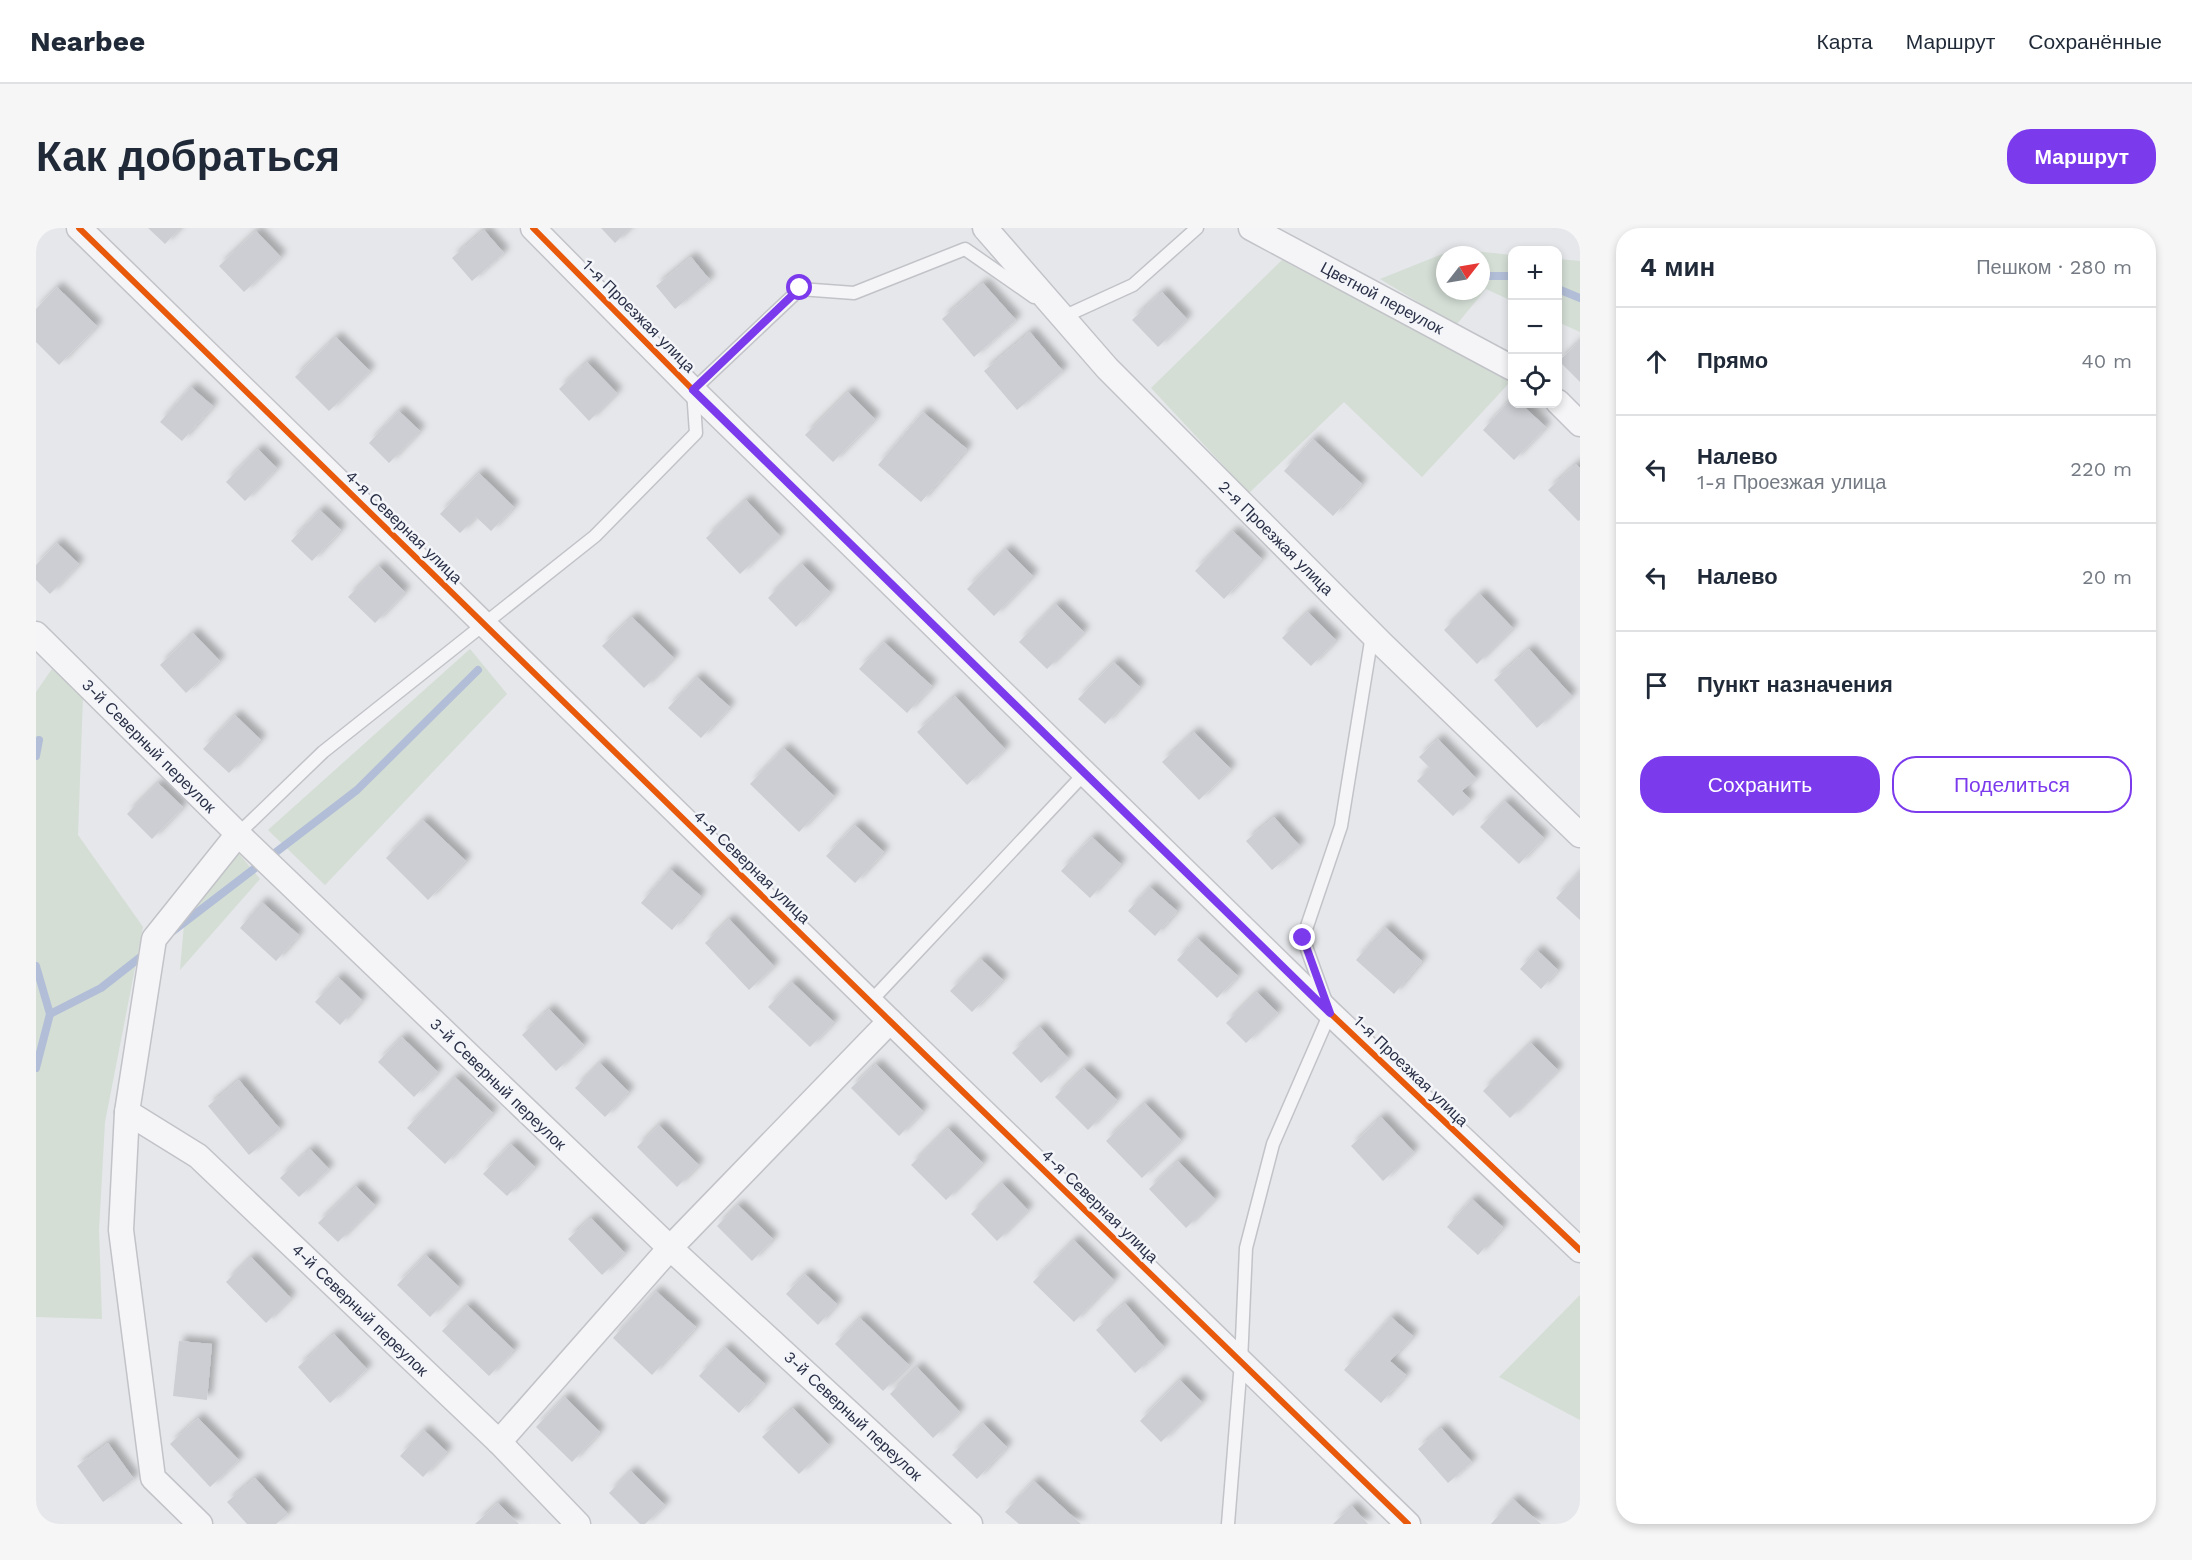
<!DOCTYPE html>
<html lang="ru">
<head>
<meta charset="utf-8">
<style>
	body { margin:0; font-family:"Work Sans",sans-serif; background:#f6f6f7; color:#1f2937 }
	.controls { position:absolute; right:18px; top:18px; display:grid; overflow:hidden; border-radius:12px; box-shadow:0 3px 9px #0003 }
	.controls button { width:54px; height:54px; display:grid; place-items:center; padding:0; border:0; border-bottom:2px solid #e0e1e3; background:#fff; color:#1f2937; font:30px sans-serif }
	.compass { position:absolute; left:1400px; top:18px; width:54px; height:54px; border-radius:50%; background:#fff; box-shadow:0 3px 9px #0003; rotate:59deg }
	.stop { position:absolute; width:18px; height:18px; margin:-14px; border:4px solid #7c3aed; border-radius:50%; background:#fff }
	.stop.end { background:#7c3aed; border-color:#fff; box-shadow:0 2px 6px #0008 }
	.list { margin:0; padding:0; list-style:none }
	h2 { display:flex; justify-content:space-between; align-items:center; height:78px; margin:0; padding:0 24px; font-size:26px }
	h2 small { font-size:20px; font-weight:400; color:#747a83 }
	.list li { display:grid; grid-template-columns:39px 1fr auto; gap:18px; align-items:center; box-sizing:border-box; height:108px; padding:0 24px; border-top:2px solid #e0e1e3 }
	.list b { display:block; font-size:22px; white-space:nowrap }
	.list p { margin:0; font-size:20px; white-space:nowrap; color:#747a83 }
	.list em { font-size:20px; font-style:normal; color:#747a83 }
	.actions { display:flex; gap:12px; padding:18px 24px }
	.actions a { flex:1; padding:14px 0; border:2px solid #7c3aed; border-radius:24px; text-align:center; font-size:21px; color:#7c3aed }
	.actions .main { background:#7c3aed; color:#fff }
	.icon { flex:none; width:33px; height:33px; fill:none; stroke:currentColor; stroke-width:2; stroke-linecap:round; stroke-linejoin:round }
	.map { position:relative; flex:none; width:1544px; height:1296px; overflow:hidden; border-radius:24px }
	header { display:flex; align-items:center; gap:36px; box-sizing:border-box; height:84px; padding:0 30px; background:#fff; border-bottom:2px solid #e0e1e3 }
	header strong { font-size:28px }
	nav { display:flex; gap:33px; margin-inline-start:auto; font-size:21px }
	.intro { display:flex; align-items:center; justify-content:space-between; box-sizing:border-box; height:144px; padding:0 36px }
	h1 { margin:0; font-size:42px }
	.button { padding:15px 27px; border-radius:24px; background:#7c3aed; color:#fff; font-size:21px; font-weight:700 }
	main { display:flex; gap:36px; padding:0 36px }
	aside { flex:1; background:#fff; border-radius:24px; box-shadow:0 3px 9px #0003 }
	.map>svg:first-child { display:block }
	.green { fill:#d4ded5; fill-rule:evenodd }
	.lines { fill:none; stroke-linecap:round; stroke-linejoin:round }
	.stream { stroke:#b2bed7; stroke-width:8 }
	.building { fill:#ccced3; filter:url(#shadow) }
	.service-casing { stroke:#c2c3c8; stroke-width:15 }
	.minor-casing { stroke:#c2c3c8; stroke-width:27 }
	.service { stroke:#f5f5f7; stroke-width:12 }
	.minor { stroke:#f5f5f7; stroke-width:24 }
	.cycleway-casing { stroke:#f4f5f9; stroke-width:10 }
	.cycleway { stroke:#e8590c; stroke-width:6 }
	.route { stroke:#7c3aed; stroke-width:8 }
	.labels { text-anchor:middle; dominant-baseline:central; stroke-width:5; stroke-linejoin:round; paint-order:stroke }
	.street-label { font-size:16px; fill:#293047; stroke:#f4f5f9 }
</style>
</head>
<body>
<header>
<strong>Nearbee</strong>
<nav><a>Карта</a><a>Маршрут</a><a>Сохранённые</a></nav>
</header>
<div class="intro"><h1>Как добраться</h1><a class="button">Маршрут</a></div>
<main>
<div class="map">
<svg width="1544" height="1296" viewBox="0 0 1544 1296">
	<defs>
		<filter id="shadow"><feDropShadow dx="5.5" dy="-5.5" stdDeviation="3" flood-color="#0004"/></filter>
	</defs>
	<rect width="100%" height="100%" fill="#e5e7ea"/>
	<g class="green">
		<path d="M1419,21l57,6v46l-26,-12 -30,36 -76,-46zM1409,27h36v36h-36z"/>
		<path d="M1522,31l22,2v71l-22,-10z"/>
		<path d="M1246,32l229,121 -89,96 -78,-75 -95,91 -98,-105z"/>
		<path d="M434,421l37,45 -182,191 -57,-55z"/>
		<path d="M16,441l31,27 -5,139 65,92 -38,195 -6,108 3,89 -66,-2v-625z"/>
		<path d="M200,622l24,29 -80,91 5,-57z"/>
		<path d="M1544,1067v125l-81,-43z"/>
	</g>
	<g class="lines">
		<g class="stream">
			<path d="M1445,48h31"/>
			<path d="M1522,61l22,9"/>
			<path d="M0,528l3,-16"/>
			<path d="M137,703l184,-141 121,-120"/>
			<path d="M0,738l14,48 -14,54"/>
			<path d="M14,786l51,-26 46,-36"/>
		</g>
	</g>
	<g class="building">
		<path d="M112,0h32l-15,16z"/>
		<path d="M565,0h29l-15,15z"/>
		<path d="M448,2l20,23 -32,28 -20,-23z"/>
		<path d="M220,3l25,26 -37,35 -25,-26z"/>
		<path d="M655,29l19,23 -35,29 -19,-23z"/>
		<path d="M947,55l33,37 -42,37 -32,-38z"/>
		<path d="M21,59l40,39 -38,39 -23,-23v-33z"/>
		<path d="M1126,64l25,27 -29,28 -26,-27z"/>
		<path d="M994,104l33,39 -46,39 -33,-39z"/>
		<path d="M300,109l34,34 -41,40 -34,-34z"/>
		<path d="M1544,113v41l-21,-21z"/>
		<path d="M551,134l30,31 -28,28 -30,-32z"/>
		<path d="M155,159l22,19 -31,35 -22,-19z"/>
		<path d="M812,164l27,27 -42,43 -28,-27z"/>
		<path d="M1476,170v6h9l25,23 -32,33 -31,-30z"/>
		<path d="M363,183l21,20 -31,32 -20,-20z"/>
		<path d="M887,184l44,37 -46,53 -43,-37z"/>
		<path d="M1277,211l49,45 -29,32 -49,-45z"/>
		<path d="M222,221l19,19 -32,33 -19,-19z"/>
		<path d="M1540,236l4,4v52l-2,1 -30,-31z"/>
		<path d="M443,245l35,34 -23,24 -15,-14 -16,16 -20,-19z"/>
		<path d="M710,272l34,36 -40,38 -34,-36z"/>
		<path d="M284,282l21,20 -29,31 -21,-20z"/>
		<path d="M1197,303l29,28 -38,40 -29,-28z"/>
		<path d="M21,315l22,21 -29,30 -14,-14v-15z"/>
		<path d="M970,321l27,27 -39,40 -27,-27z"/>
		<path d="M766,336l28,28 -34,35 -28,-29z"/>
		<path d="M343,338l26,26 -30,31 -27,-26z"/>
		<path d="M1444,366l33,34 -36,36 -33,-34z"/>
		<path d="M1020,376l28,28 -37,37 -28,-27z"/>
		<path d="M1272,384l28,28 -25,26 -29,-28z"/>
		<path d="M596,389l42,41 -30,30 -42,-42z"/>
		<path d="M157,405l27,28 -34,32 -26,-28z"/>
		<path d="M848,414l48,44 -25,27 -48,-44z"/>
		<path d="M1493,421l43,47 -35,32 -43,-48z"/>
		<path d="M1078,434l26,25 -35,37 -27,-25z"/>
		<path d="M661,449l33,30 -29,31 -33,-30z"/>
		<path d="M919,468l50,53 -38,36 -50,-53z"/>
		<path d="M199,487l26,25 -32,33 -26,-24z"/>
		<path d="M1158,504l37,37 -32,31 -37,-38z"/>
		<path d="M1402,511l38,39 -14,13 8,8 -17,17 -36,-35 13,-13 -11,-11z"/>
		<path d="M748,520l50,48 -35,36 -49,-48z"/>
		<path d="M122,555l25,24 -31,32 -25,-25z"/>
		<path d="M1469,573l39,37 -25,26 -39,-37z"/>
		<path d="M1238,589l26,29 -28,24 -26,-29z"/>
		<path d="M387,592l43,41 -38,39 -42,-42z"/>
		<path d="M819,597l29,27 -29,31 -29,-27z"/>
		<path d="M1056,609l29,27 -31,34 -29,-27z"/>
		<path d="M634,641l31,27 -29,34 -31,-27z"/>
		<path d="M1544,644v48l-24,-22z"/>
		<path d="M1114,659l27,24 -22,25 -27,-25z"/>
		<path d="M226,674l37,33 -23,26 -36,-33z"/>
		<path d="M693,691l45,47 -25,24 -44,-47z"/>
		<path d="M1349,699l37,34 -28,33 -38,-34z"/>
		<path d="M1161,710l41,38 -21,22 -40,-38z"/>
		<path d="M1501,722l21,20 -17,19 -21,-20z"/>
		<path d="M945,731l22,21 -31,32 -22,-21z"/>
		<path d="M302,749l24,23 -22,25 -25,-23z"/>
		<path d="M756,754l42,40 -24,25 -42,-40z"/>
		<path d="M1221,764l21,21 -32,30 -20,-20z"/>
		<path d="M513,781l35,36 -28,26 -34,-36z"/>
		<path d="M1004,799l28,31 -27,25 -29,-30z"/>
		<path d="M366,809l36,35 -24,25 -36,-35z"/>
		<path d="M1495,815l27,27 -48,48 -27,-27z"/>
		<path d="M564,835l29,29 -24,25 -30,-29z"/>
		<path d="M840,836l47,47 -24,25 -48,-48z"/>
		<path d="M1048,840l33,32 -29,30 -33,-33z"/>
		<path d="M419,849l38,36 -48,51 -38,-36z"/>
		<path d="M203,852l41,49 -31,26 -41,-49z"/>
		<path d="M1109,875l36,37 -39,38 -36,-37z"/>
		<path d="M1345,889l33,35 -31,29 -32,-35z"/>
		<path d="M623,897l40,40 -22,22 -40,-40z"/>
		<path d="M912,900l35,35 -37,37 -35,-35z"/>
		<path d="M475,916l24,23 -28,29 -24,-22z"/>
		<path d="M274,921l19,20 -30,28 -19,-19z"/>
		<path d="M1142,933l37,38 -29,29 -37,-39z"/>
		<path d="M966,955l26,27 -31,31 -26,-27z"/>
		<path d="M320,958l19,19 -37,37 -20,-19z"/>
		<path d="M1436,971l31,28 -25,28 -31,-28z"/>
		<path d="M702,977l35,34 -21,22 -35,-35z"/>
		<path d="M555,990l34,35 -23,22 -34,-36z"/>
		<path d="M1038,1012l40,40 -40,42 -41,-40z"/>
		<path d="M390,1027l33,32 -29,30 -33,-32z"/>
		<path d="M215,1029l40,41 -25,25 -40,-41z"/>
		<path d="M769,1046l32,30 -19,21 -32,-31z"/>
		<path d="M620,1063l40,36 -44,48 -39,-37z"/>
		<path d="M1089,1075l39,44 -29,26 -39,-43z"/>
		<path d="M431,1077l47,45 -25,26 -47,-45z"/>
		<path d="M1355,1089l22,19 -23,25 16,14 -25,28 -37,-33z"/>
		<path d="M824,1090l49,47 -26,26 -48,-47z"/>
		<path d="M298,1106l33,35 -37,34 -32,-36z"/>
		<path d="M143,1113l33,3 -5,56 -34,-4z"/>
		<path d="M689,1119l40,37 -26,29 -40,-37z"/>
		<path d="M881,1139l43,45 -27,26 -43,-44z"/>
		<path d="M1144,1152l22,22 -41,40 -21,-21z"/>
		<path d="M529,1169l35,35 -28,30 -36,-35z"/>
		<path d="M757,1180l36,37 -30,29 -37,-37z"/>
		<path d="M162,1190l41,42 -29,27 -40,-43z"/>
		<path d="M947,1195l24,24 -30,32 -25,-24z"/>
		<path d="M1405,1200l31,34 -24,21 -30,-34z"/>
		<path d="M388,1202l23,22 -24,25 -23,-21z"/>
		<path d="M72,1215l26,36 -31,23 -26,-36z"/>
		<path d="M595,1243l34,34 -20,19h-5l-31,-31z"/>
		<path d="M219,1250l33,36 -12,10h-29l-20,-22z"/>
		<path d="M998,1253l47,43h-62l-14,-12z"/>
		<path d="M1477,1271l28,25h-50z"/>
		<path d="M462,1275l21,21h-44z"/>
		<path d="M1316,1278l16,18h-35z"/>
	</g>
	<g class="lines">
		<g class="service-casing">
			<g id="service">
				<path d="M1025,87l2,2 70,-32 64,-57"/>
				<path d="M202,606l85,-82 272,-216 101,-103 -3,-43 107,-101 54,4 111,-44 69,48"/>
				<path d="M834,774l215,-229"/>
				<path d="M1192,1296l13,-162 5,-114 27,-104 57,-131 -27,-75 38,-112 31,-191"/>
			</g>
		</g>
		<g class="minor-casing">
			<g id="minor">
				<path d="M43,0l811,793 518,503"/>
				<path d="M497,0l160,162 637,623 250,237"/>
				<path d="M949,0l122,140 275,276 198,191"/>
				<path d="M1215,0l261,140"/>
				<path d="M1522,174l22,22"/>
				<path d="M0,406l202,200 432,414 300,276"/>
				<path d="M91,884l71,44 301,286 79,82"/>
				<path d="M463,1214l171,-194 220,-227"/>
				<path d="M164,1296l-47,-46 -32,-248 6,-118 27,-173 84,-105"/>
			</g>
		</g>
		<use href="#service" class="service"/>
		<use href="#minor" class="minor"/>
		<g class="cycleway-casing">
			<g id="cycleway">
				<path d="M43,0l811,793 518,503"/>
				<path d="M497,0l160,162 637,623 250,237"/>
			</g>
		</g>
		<use href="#cycleway" class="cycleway"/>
	</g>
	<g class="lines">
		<path class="route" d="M764,60l-107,102 637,623 -27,-75"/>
	</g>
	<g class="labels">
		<g class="street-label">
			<text transform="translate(1346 70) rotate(28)">Цветной переулок</text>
			<text transform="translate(603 88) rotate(45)">1-я Проезжая улица</text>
			<text transform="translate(368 299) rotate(44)">4-я Северная улица</text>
			<text transform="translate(1240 310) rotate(45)">2-я Проезжая улица</text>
			<text transform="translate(113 518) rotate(45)">3-й Северный переулок</text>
			<text transform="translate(716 639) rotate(44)">4-я Северная улица</text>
			<text transform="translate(1375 843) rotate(44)">1-я Проезжая улица</text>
			<text transform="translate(462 856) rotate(44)">3-й Северный переулок</text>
			<text transform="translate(1064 978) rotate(44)">4-я Северная улица</text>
			<text transform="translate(324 1082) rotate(44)">4-й Северный переулок</text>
			<text transform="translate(817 1188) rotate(43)">3-й Северный переулок</text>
		</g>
	</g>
</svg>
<div class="controls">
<button>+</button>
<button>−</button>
<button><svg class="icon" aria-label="locate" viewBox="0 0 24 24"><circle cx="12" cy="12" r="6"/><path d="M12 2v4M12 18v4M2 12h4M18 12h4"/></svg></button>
</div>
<svg class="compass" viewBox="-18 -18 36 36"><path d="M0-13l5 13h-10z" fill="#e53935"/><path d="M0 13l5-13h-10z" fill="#747a83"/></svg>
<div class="stop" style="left:764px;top:60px"></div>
<div class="stop end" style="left:1267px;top:710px"></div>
</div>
<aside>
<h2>4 мин<small>Пешком · 280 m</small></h2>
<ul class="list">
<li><svg class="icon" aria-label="ahead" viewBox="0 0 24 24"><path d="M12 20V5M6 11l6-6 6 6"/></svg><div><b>Прямо</b></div><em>40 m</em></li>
<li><svg class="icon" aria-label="left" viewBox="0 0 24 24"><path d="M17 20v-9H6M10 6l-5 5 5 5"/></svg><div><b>Налево</b><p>1-я Проезжая улица</p></div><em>220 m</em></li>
<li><svg class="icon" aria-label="left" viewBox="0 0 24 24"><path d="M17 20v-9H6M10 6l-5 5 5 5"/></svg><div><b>Налево</b></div><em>20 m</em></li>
<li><svg class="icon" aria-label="arrive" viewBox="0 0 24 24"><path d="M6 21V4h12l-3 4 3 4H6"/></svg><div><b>Пункт назначения</b></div></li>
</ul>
<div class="actions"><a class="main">Сохранить</a><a>Поделиться</a></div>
</aside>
</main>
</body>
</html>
